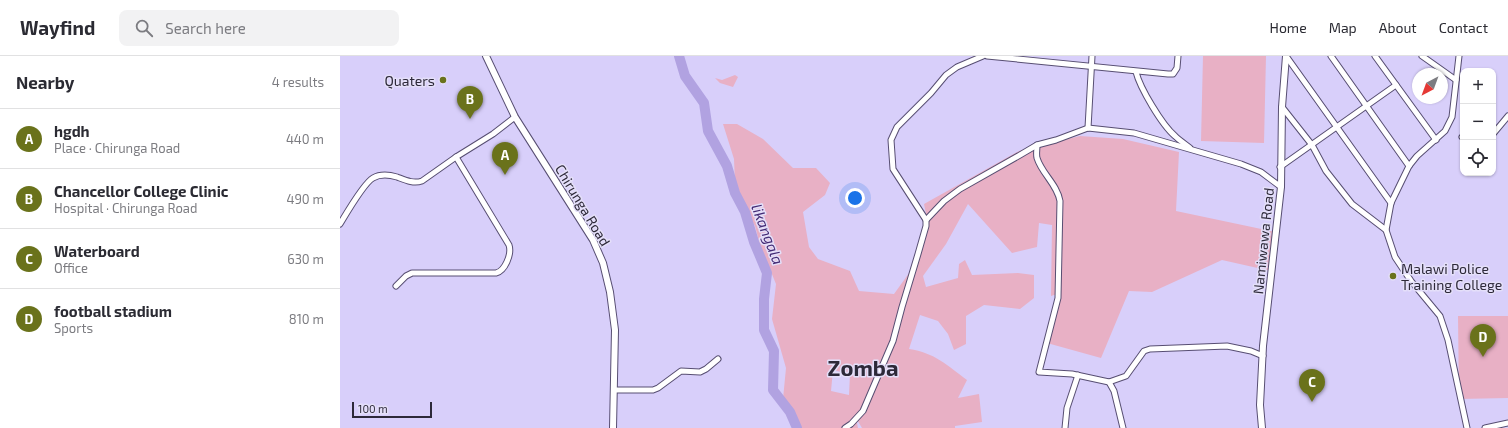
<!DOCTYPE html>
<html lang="en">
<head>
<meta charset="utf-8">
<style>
	body { margin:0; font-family:"Exo 2",sans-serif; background:#f2f2f3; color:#2b2b33 }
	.controls { position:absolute; right:12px; top:12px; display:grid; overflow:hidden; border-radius:8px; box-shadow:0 1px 3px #0004 }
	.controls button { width:36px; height:36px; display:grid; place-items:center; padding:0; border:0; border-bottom:1px solid #e1e1e2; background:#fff; color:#2b2b33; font:20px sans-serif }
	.compass { position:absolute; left:1072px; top:12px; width:36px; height:36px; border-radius:50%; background:#fff; box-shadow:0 1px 3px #0004; rotate:221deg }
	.scale { position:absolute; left:12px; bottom:10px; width:80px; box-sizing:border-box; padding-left:4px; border:2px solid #2d2939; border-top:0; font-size:11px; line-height:14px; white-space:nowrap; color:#2d2939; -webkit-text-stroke:3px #e4dff9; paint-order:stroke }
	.you { position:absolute; left:515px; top:142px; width:14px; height:14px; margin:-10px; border:3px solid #fff; border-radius:50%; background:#1a73e8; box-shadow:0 0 0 6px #1a73e833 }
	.badge { display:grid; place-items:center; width:26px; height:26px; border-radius:50%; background:#6a721b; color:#fff; font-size:13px; font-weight:700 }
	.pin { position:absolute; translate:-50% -33px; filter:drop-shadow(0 1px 2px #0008) }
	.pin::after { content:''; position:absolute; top:21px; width:14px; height:12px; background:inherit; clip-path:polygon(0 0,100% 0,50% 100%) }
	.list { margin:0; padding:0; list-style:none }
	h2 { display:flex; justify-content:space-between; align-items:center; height:52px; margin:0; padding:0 16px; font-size:17px }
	h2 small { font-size:13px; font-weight:400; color:#7c7c81 }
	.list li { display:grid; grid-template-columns:26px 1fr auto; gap:12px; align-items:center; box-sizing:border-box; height:60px; padding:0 16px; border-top:1px solid #e1e1e2 }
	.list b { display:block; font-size:15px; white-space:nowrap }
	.list p { margin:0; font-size:13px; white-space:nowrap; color:#7c7c81 }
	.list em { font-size:13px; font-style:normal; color:#7c7c81 }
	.icon { flex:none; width:22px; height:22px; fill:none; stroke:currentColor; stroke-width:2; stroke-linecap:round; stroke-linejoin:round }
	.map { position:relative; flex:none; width:1168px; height:372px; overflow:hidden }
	header { display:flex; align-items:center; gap:24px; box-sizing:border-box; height:56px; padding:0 20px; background:#fff; border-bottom:1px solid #e1e1e2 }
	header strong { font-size:19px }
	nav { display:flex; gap:22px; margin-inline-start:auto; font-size:14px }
	.search { width:280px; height:36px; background:#f2f2f3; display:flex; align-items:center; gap:10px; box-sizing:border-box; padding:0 14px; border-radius:8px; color:#7c7c81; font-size:15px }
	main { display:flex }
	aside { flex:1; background:#fff }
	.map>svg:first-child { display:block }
	.green { fill:#e8b0c5; fill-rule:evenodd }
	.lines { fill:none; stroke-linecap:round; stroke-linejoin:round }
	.river { stroke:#b1a2e1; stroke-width:10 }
	.minor-casing { stroke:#574e72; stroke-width:7 }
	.tertiary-casing { stroke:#574e72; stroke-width:8 }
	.minor { stroke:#fff; stroke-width:5 }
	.tertiary { stroke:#fff; stroke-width:6 }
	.poi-dot { fill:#6a721b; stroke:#e4dff9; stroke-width:1.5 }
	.labels { text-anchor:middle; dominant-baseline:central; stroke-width:3; stroke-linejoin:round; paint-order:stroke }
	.poi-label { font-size:14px; fill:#2d2939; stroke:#e4dff9; text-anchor:end }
	.street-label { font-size:14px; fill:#2d2939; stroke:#e4dff9 }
	.water-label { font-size:15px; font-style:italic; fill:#442b75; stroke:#e4dff9 }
	.town-label { font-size:22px; font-weight:bold; fill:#2d2939; stroke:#e4dff9 }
</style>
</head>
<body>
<header>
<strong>Wayfind</strong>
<div class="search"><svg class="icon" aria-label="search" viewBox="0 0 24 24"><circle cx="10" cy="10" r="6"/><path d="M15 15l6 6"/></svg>Search here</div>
<nav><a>Home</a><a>Map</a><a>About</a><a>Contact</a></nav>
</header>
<main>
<aside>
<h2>Nearby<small>4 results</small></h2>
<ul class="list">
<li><span class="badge">A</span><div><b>hgdh</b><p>Place · Chirunga Road</p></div><em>440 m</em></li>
<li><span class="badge">B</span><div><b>Chancellor College Clinic</b><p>Hospital · Chirunga Road</p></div><em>490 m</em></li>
<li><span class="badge">C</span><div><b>Waterboard</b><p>Office</p></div><em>630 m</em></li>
<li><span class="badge">D</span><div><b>football stadium</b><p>Sports</p></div><em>810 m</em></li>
</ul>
</aside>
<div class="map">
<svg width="1168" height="372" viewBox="0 0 1168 372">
	<rect width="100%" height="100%" fill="#d8cffa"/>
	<g class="green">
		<path d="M863,0h63l-2,87 -63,-2z"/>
		<path d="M395,19l3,2 -5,10 -13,-4 -5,-5 7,2z"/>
		<path d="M383,68h14l26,15 30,29h23l14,15 -5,12 -22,17 6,35 9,12 32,12 9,20 35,3 18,-25 15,-50 -3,-15 95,-53 61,-15 43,3 56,13 -3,59 100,21 -5,39 -49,-11 -70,32 -23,-1 -28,67 -54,-15 13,-50 -9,3 1,-71 -13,-2 -2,24 -25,6 -44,-49 -22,40 -23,32 3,11 32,-9 1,-14 6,-4 7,15 46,-2 16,2v23l-14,11 -36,-4 -18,11v28l-12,6 -6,-16 -10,-13 -18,-6 -11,34c26,4 38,16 58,31l-9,18 21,-4 3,28 -27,4v2h-93l-6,-10 2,10h-57l-18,-29 3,-31 -14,-49 4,-35 -16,-39 -5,-19 -12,-20 -8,-23 -1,-24zM493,314l17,4 -1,21 -18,-4z"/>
		<path d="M1118,260h50v82l-49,1z"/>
	</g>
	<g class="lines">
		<path class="river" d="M339,0l6,20 19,27 4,28 19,35 8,27 10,19 9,30 13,31 -3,26v31l10,21 -1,39 17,22 7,16"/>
		<g class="minor-casing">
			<g id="minor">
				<path d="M647,0l181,18h5l4,-6 1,-12"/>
				<path d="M946,0l105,147"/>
				<path d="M991,0l78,110"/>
				<path d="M1035,0l61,84"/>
				<path d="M1082,0l34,24"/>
				<path d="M1119,0l-7,61 -7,14 -28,25 -8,10 -18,37 -5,27 9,27 16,24 29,35 8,24 19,88"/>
				<path d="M796,16c4,16 26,53 39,64 4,4 10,8 15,12"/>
				<path d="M942,51l30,38 14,26 26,33 34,26"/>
				<path d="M748,72l4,-72"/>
				<path d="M1153,78l15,-18"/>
				<path d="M1122,81l1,1"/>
				<path d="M697,89c0,5 -1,9 0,13 5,16 20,26 23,43l-2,97 -19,74 33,2 37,8 17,-6 18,-25 6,-2 77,-3 24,5 12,5"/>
				<path d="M940,111l116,-82"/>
				<path d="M586,164l-33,-51 -2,-29 6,-13 34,-34 15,-18 11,-8 26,-11"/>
				<path d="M0,168c6,-10 24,-41 33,-46 7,-4 17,-3 24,-1 8,3 16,7 25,4l34,-24 37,-23 22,-17"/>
				<path d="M56,230l10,-10 6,-3h84c9,-2 16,-19 13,-28l-53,-88"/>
				<path d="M769,326l5,9 9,37"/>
				<path d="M274,334h39l5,-2 23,-17 19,1 6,-3 12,-10"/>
				<path d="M505,372l6,-4 12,-13 30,-70 9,-34 16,-53 8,-28v-6l18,-19 16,-12 60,-34 17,-10 19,-5 32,-12 46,5 107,31 20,8 20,15"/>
				<path d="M725,372l2,-20 11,-33"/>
				<path d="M1145,372l23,-5"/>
			</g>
		</g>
		<g class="tertiary-casing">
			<g id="tertiary">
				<path d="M146,0l29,61 78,123 10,23 7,29 5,38 -2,98"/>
				<path d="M922,372l-2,-23 3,-59 18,-159 1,-80 4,-51"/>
			</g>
		</g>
		<use href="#minor" class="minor"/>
		<use href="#tertiary" class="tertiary"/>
	</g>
	<g class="poi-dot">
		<circle cx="103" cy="24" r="4"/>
		<circle cx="1053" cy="220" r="4"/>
	</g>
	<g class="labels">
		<g class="poi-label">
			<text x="95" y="24">Quaters</text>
			<text x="1061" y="212" text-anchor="start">Malawi Police<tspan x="1061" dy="16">Training College</tspan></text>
		</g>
		<g class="street-label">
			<text transform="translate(243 149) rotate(59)">Chirunga Road</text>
			<text transform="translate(923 185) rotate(-84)">Namiwawa Road</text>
		</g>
		<g class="water-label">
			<text transform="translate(428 178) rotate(69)">likangala</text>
		</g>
		<g class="town-label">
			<text x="523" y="311">Zomba</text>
		</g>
	</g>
</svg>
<div class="controls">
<button>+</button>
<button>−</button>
<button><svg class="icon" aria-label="locate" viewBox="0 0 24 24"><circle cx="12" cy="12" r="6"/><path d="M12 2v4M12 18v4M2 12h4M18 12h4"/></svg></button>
</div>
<svg class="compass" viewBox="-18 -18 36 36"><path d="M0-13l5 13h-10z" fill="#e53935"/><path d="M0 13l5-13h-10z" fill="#7c7c81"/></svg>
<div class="scale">100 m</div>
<div class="you"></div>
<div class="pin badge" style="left:165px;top:119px">A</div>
<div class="pin badge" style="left:130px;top:63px">B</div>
<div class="pin badge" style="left:972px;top:346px">C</div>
<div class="pin badge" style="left:1143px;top:301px">D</div>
</div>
</main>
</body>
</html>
